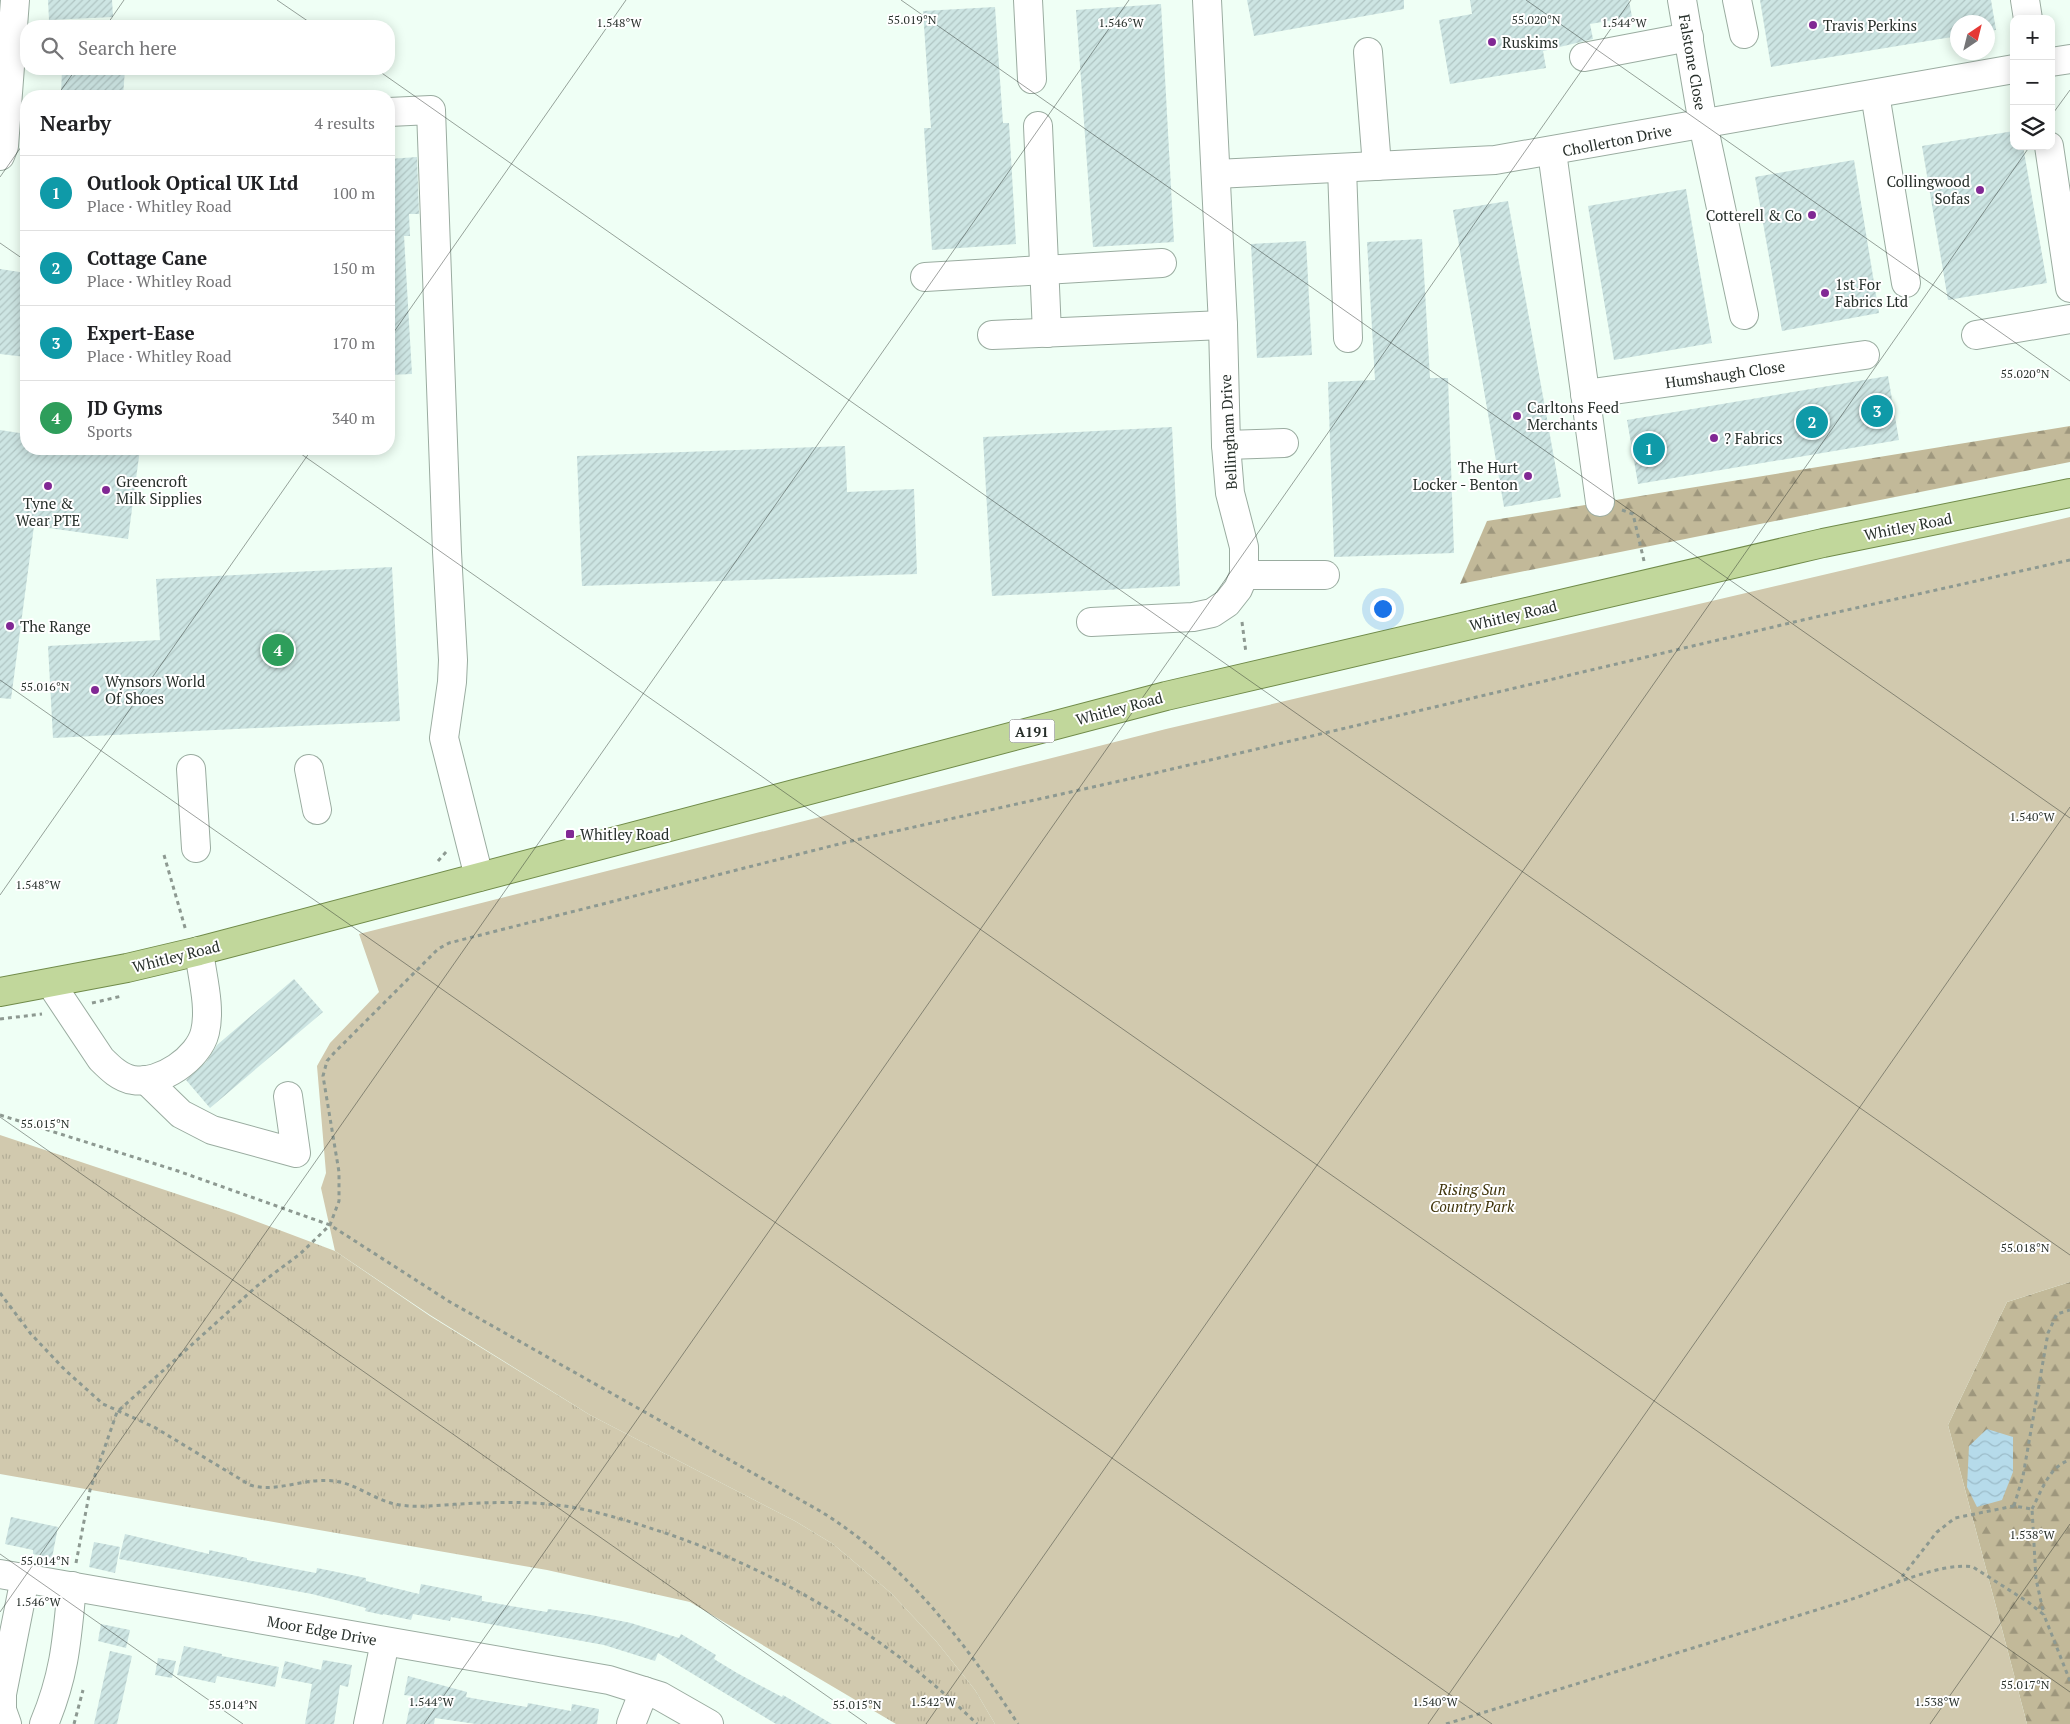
<!DOCTYPE html>
<html lang="en">
<head>
<meta charset="utf-8">
<style>
	body { margin:0; font-family:"PT Serif",serif; background:#f2f2f2; color:#202124 }
	.controls { position:absolute; right:15px; top:15px; display:grid; overflow:hidden; border-radius:10px; box-shadow:0 2px 12px #0003 }
	.controls button { width:45px; height:45px; display:grid; place-items:center; padding:0; border:0; border-bottom:1px solid #e0e0e0; background:#fff; color:#202124; font:25px sans-serif }
	.compass { position:absolute; left:1950px; top:15px; width:45px; height:45px; border-radius:50%; background:#fff; box-shadow:0 2px 12px #0003; rotate:35deg }
	.you { position:absolute; left:1382px; top:608px; width:18px; height:18px; margin:-12px; border:4px solid #fff; border-radius:50%; background:#1a73e8; box-shadow:0 0 0 8px #1a73e833 }
	.badge { display:grid; place-items:center; width:32px; height:32px; border-radius:50%; background:#db2777; color:#fff; font-size:16px; font-weight:700 }
	.pin { position:absolute; translate:-50% -50%; border:2px solid #fff; box-shadow:0 1px 5px #0006 }
	.list { margin:0; padding:0; list-style:none }
	h2 { display:flex; justify-content:space-between; align-items:center; height:65px; margin:0; padding:0 20px; font-size:21px }
	h2 small { font-size:16px; font-weight:400; color:#757577 }
	.list li { display:grid; grid-template-columns:32px 1fr auto; gap:15px; align-items:center; box-sizing:border-box; height:75px; padding:0 20px; border-top:1px solid #e0e0e0 }
	.list b { display:block; font-size:19px; white-space:nowrap }
	.list p { margin:0; font-size:16px; white-space:nowrap; color:#757577 }
	.list em { font-size:16px; font-style:normal; color:#757577 }
	.icon { flex:none; width:28px; height:28px; fill:none; stroke:currentColor; stroke-width:2; stroke-linecap:round; stroke-linejoin:round }
	.map { position:relative; flex:none; width:2070px; height:1724px; overflow:hidden }
	.search { position:absolute; background:#fff; box-shadow:0 2px 12px #0003; left:20px; top:20px; width:375px; height:55px; display:flex; align-items:center; gap:12px; box-sizing:border-box; padding:0 18px; border-radius:20px; color:#757577; font-size:19px }
	.panel { position:absolute; background:#fff; box-shadow:0 2px 12px #0003; left:20px; top:90px; width:375px; height:365px; border-radius:20px }
	.map>svg:first-child { display:block }
	.grass { fill:url(#grass-tufts) }
	.forest { fill:url(#forest-firs) }
	.green { fill:#d1c9ae }
	.water { fill:url(#water-waves) }
	.building { fill:url(#building-hatch) }
	.lines { fill:none; stroke-linecap:round; stroke-linejoin:round }
	.minor-casing { stroke:#9aaca0; stroke-width:30 }
	.major-casing { stroke:#708b49; stroke-width:30 }
	.path { stroke:#8d9991; stroke-width:3; stroke-dasharray:4 4; stroke-linecap:butt }
	.minor { stroke:#fff; stroke-width:28 }
	.major { stroke:#c1d79b; stroke-width:28 }
	.ticks { fill:none; stroke:#272f2a; stroke-width:1; stroke-opacity:0.45 }
	.poi-dot { fill:#812894; stroke:#fff; stroke-width:2 }
	.labels { text-anchor:middle; dominant-baseline:central; stroke-width:4; stroke-linejoin:round; paint-order:stroke }
	.shield { fill:#fff; stroke:#686d6a; stroke-width:1 }
	.shield-label { font-size:14px; font-weight:bold; fill:#272f2a }
	.poi-label { font-size:15px; fill:#272f2a; stroke:#fff; text-anchor:start }
	.street-label { font-size:15px; fill:#272f2a; stroke:#fff }
	.park-label { font-size:15px; font-style:italic; fill:#40350b; stroke:#fff }
	.ticks-label { font-size:12px; text-anchor:middle; fill:#272f2a; stroke:#fff; stroke-width:4; stroke-linejoin:round; paint-order:stroke }
</style>
</head>
<body>
<div class="map">
<svg width="2070" height="1724" viewBox="0 0 2070 1724">
	<defs>
		<pattern id="grass-tufts" width="24" height="20" patternUnits="userSpaceOnUse" patternTransform="scale(1.25)"><rect width="24" height="20" fill="#d1c9ae"/><path d="M3 7l-1-3M5 7V3M7 7l1-3M15 17l-1-3M17 17v-4M19 17l1-3" fill="none" stroke="#b3ad96"/></pattern>
		<pattern id="forest-firs" width="22" height="20" patternUnits="userSpaceOnUse" patternTransform="scale(1.25)"><rect width="22" height="20" fill="#c2b999"/><path d="M5 1l3.5 6h-7zM16 11l3.5 6h-7z" fill="#9e977d"/></pattern>
		<pattern id="water-waves" width="16" height="10" patternUnits="userSpaceOnUse" patternTransform="scale(1.25)"><rect width="16" height="10" fill="#b6dbea"/><path d="M0 5q4-4 8 0t8 0" fill="none" stroke="#9cbcc9"/></pattern>
		<pattern id="building-hatch" width="6" height="6" patternUnits="userSpaceOnUse" patternTransform="scale(1.25)"><rect width="6" height="6" fill="#cde5e3"/><path d="M-1 1l2-2M0 6l6-6M5 7l2-2" fill="none" stroke="#b0c5c3"/></pattern>
	</defs>
	<rect width="100%" height="100%" fill="#effff5"/>
	<path class="grass" d="M0,1135l234,78 101,38 95,65 160,99 205,106 38,23 58,49 45,48 39,49 20,34h-99l-206,-122 -143,-32 -547,-96z"/>
	<g class="forest">
		<path d="M2070,426v36l-610,122 27,-63z"/>
		<path d="M2070,1282v442h-43l-79,-299 59,-123z"/>
	</g>
	<path class="green" d="M2070,517v765l-63,20 -59,123 79,299h-1032l-20,-34 -39,-49 -45,-48 -58,-49 -38,-23 -205,-106 -160,-100 -95,-64 -14,-63 5,-15 -9,-107 13,-23 49,-51 -20,-58 807,-205z"/>
	<path class="water" d="M1987,1429l26,8v35l-11,28 -25,7 -10,-20 2,-41z"/>
	<g class="building">
		<path d="M48,0h64l1,17 -64,3z"/>
		<path d="M1247,0h157v9l-150,27z"/>
		<path d="M1470,0h159l3,17 -42,7 3,15 -50,12 3,17 -96,16 -11,-64 33,-6z"/>
		<path d="M1760,0h231l5,30 -8,1v-9h-30v14l-187,31z"/>
		<path d="M1161,4l13,238 -81,5 -17,-237z"/>
		<path d="M995,7l8,116h6l7,121 -84,6 -8,-122h7l-8,-117z"/>
		<path d="M62,69h63l-2,27h-62z"/>
		<path d="M2014,131v15h9l24,137 -99,17 -26,-154z"/>
		<path d="M417,157l2,57h-10l1,22h-6l8,138 -23,1v-216z"/>
		<path d="M1854,160l25,153 -97,18 -27,-154z"/>
		<path d="M1686,189l26,154 -98,17 -26,-154z"/>
		<path d="M1508,201l53,296 -57,10 -51,-297z"/>
		<path d="M1422,239l8,139h18l6,175 -120,4 -6,-175 47,-2 -8,-138z"/>
		<path d="M1306,241l6,114 -55,3 -6,-114z"/>
		<path d="M0,269l26,4v84l-26,-3z"/>
		<path d="M1888,376l11,64 -261,44 -11,-64z"/>
		<path d="M1172,427l8,159 -188,10 -9,-159z"/>
		<path d="M0,430l26,4v15h114l-12,90 -94,-13 -23,173 -11,-1z"/>
		<path d="M845,446l2,46 67,-3 3,85 -335,12 -5,-130z"/>
		<path d="M392,567l8,154 -347,17 -5,-92 112,-6 -4,-61z"/>
		<path d="M294,979l29,33 -113,96 -24,-28 20,-18 11,-17z"/>
		<path d="M11,1517l47,10 -6,31 -19,-4v-4l-28,-6z"/>
		<path d="M125,1534l84,20v-4l38,8v2l69,13 1,-5 49,10v3l53,13 2,-10 61,12v5l65,11 1,-3 43,6 40,8 48,15 2,-4 35,21 -2,4 23,14 45,24 1,-2 49,29h-56l-118,-71 -3,8 -51,-16 -153,-28 -1,4 -37,-7 -2,6 -28,-6v1l-18,-4 1,-3 -54,-14 -193,-35z"/>
		<path d="M94,1542l26,5 -5,26 -26,-6z"/>
		<path d="M101,1624l29,6 -4,18 -28,-7z"/>
		<path d="M184,1646l38,8v2l57,11 -4,20 -58,-11 -2,7 -38,-8z"/>
		<path d="M110,1651l22,5 -15,68h-23z"/>
		<path d="M158,1658l18,3 -4,17 -17,-3z"/>
		<path d="M323,1660l29,5 -4,22 -8,-2 -6,39h-29l7,-40 -31,-6 4,-17 36,9z"/>
		<path d="M408,1676l59,16 -1,5 17,3 44,7 1,-4 43,8 1,-7 27,5 -2,15h-121l-41,-6 -1,6h-28l6,-28 -8,-1z"/>
	</g>
	<g class="lines">
		<g class="minor-casing">
			<g id="minor">
				<path d="M1028,0l4,79"/>
				<path d="M1682,0l21,124 41,191"/>
				<path d="M1737,0l7,34"/>
				<path d="M2025,0l3,19"/>
				<path d="M1368,52l9,114"/>
				<path d="M1584,57l105,-20"/>
				<path d="M2051,62l19,-3"/>
				<path d="M1875,94l31,189"/>
				<path d="M389,112l42,-2 16,442 6,108 -1,22 -8,56 35,139"/>
				<path d="M1038,126l9,207"/>
				<path d="M2049,146l21,142"/>
				<path d="M1552,152l48,350"/>
				<path d="M0,156l4,-10 11,-146"/>
				<path d="M1342,168l6,170"/>
				<path d="M1216,174l279,-14 519,-91"/>
				<path d="M925,277l237,-14"/>
				<path d="M992,335l231,-10"/>
				<path d="M1976,335l94,-16"/>
				<path d="M1585,394l280,-39"/>
				<path d="M1226,445l58,-2"/>
				<path d="M1244,575h81"/>
				<path d="M1091,622l102,-5 19,-4 15,-10 11,-14 6,-14v-28l-14,-54 -4,-48 -3,-120 -16,-325"/>
				<path d="M191,769l5,79"/>
				<path d="M309,769l8,41"/>
				<path d="M51,984l50,75c9,9 19,19 32,21 27,5 66,-22 72,-48 6,-25 -3,-56 -6,-81"/>
				<path d="M146,1080l35,34 31,16 84,23 -8,-57"/>
				<path d="M0,1574l609,106 51,16 49,28"/>
				<path d="M7,1724l-5,-14v-16l23,-116"/>
				<path d="M44,1724c21,-50 23,-85 28,-138"/>
				<path d="M368,1724l17,-82"/>
				<path d="M631,1724l13,-33"/>
			</g>
		</g>
		<g class="major-casing">
			<path id="major" d="M0,992l127,-24 72,-17 967,-255 657,-153 247,-50"/>
		</g>
		<g class="path">
			<path d="M1622,510l11,4 11,47"/>
			<path d="M1242,622l4,31"/>
			<path d="M164,855l22,76"/>
			<path d="M438,861l9,-10"/>
			<path d="M92,1003l30,-7"/>
			<path d="M0,1019l42,-5"/>
			<path d="M0,1115l178,56 152,54 120,77 370,209c86,53 144,130 198,213"/>
			<path d="M0,1293l31,41 34,36 38,34 51,23 96,58c27,9 59,-10 90,-3 21,5 38,20 60,23 19,3 39,0 59,-1 37,-2 76,-3 112,3 34,6 67,17 100,28 115,40 219,104 306,189"/>
			<path d="M2014,1506l9,-30 25,-143 9,-19 13,-4"/>
			<path d="M2032,1509c9,-17 17,-43 38,-49"/>
			<path d="M76,1563l14,-73 27,-78 140,-126 43,-32 30,-29 9,-24v-29l-16,-96 4,-15 7,-8 104,-104 11,-6 398,-101 304,-68 656,-155 263,-59"/>
			<path d="M1897,1583l40,-51 18,-14 59,-12 18,3 4,70 8,36"/>
			<path d="M74,1724l9,-34"/>
			<path d="M1446,1724c134,-41 269,-83 403,-124 32,-10 92,-39 124,-33l55,35 16,13 26,66"/>
		</g>
		<use href="#minor" class="minor"/>
		<use href="#major" class="major"/>
	</g>
	<path class="ticks" d="M277,0l38,26M901,0l1169,818M1526,0l544,381M106,26l18,-26M376,69l1694,1186M57,96l19,-27M2051,116l19,-26M0,177l26,-37M0,243l26,18M389,339l237,-339M294,449l1776,1243M0,680l1492,1044M0,895l312,-446M0,1117l867,607M0,1554l243,170M0,1612l1129,-1612M424,1724l1207,-1724M926,1724l1104,-1578M1428,1724l642,-917M1930,1724l140,-200"/>
	<g class="poi-dot">
		<circle cx="1813" cy="25" r="5"/>
		<circle cx="1492" cy="42" r="5"/>
		<circle cx="1980" cy="190" r="5"/>
		<circle cx="1812" cy="215" r="5"/>
		<circle cx="1825" cy="293" r="5"/>
		<circle cx="1517" cy="416" r="5"/>
		<circle cx="1714" cy="438" r="5"/>
		<circle cx="1528" cy="476" r="5"/>
		<circle cx="48" cy="486" r="5"/>
		<circle cx="106" cy="490" r="5"/>
		<circle cx="10" cy="626" r="5"/>
		<circle cx="95" cy="690" r="5"/>
		<rect x="565" y="829" width="10" height="10" rx="2.5"/>
	</g>
	<g class="labels">
		<rect class="shield" x="1009.5" y="719.5" width="45" height="23" rx="4"/>
		<g class="shield-label">
			<text x="1032" y="731">A191</text>
		</g>
		<g class="poi-label">
			<text x="1823" y="25">Travis Perkins</text>
			<text x="1502" y="42">Ruskims</text>
			<text x="1970" y="181" text-anchor="end">Collingwood<tspan x="1970" dy="17">Sofas</tspan></text>
			<text x="1802" y="215" text-anchor="end">Cotterell &amp; Co</text>
			<text x="1835" y="284">1st For<tspan x="1835" dy="17">Fabrics Ltd</tspan></text>
			<text x="1527" y="407">Carltons Feed<tspan x="1527" dy="17">Merchants</tspan></text>
			<text x="1724" y="438">? Fabrics</text>
			<text x="1518" y="467" text-anchor="end">The Hurt<tspan x="1518" dy="17">Locker - Benton</tspan></text>
			<text x="116" y="481">Greencroft<tspan x="116" dy="17">Milk Sipplies</tspan></text>
			<text x="48" y="503" text-anchor="middle">Tyne &amp;<tspan x="48" dy="17">Wear PTE</tspan></text>
			<text x="20" y="626">The Range</text>
			<text x="105" y="681">Wynsors World<tspan x="105" dy="17">Of Shoes</tspan></text>
			<text x="580" y="834">Whitley Road</text>
		</g>
		<g class="street-label">
			<text transform="translate(1693 62) rotate(80)">Falstone Close</text>
			<text transform="translate(1617 140) rotate(-11)">Chollerton Drive</text>
			<text transform="translate(1725 374) rotate(-8)">Humshaugh Close</text>
			<text transform="translate(1228 432) rotate(-93)">Bellingham Drive</text>
			<text transform="translate(1908 526) rotate(-11)">Whitley Road</text>
			<text transform="translate(1513 615) rotate(-13)">Whitley Road</text>
			<text transform="translate(1119 708) rotate(-15)">Whitley Road</text>
			<text transform="translate(176 956) rotate(-14)">Whitley Road</text>
			<text transform="translate(322 1630) rotate(10)">Moor Edge Drive</text>
		</g>
		<g class="park-label">
			<text x="1472" y="1189">Rising Sun<tspan x="1472" dy="17">Country Park</tspan></text>
		</g>
	</g>
	<g class="ticks-label">
		<text x="1536" y="24">55.020°N</text>
		<text x="912" y="24">55.019°N</text>
		<text x="619" y="27">1.548°W</text>
		<text x="1121" y="27">1.546°W</text>
		<text x="1624" y="27">1.544°W</text>
		<text x="2025" y="378">55.020°N</text>
		<text x="45" y="691">55.016°N</text>
		<text x="2032" y="821">1.540°W</text>
		<text x="38" y="889">1.548°W</text>
		<text x="45" y="1128">55.015°N</text>
		<text x="2025" y="1252">55.018°N</text>
		<text x="2032" y="1539">1.538°W</text>
		<text x="45" y="1565">55.014°N</text>
		<text x="38" y="1606">1.546°W</text>
		<text x="2025" y="1689">55.017°N</text>
		<text x="431" y="1706">1.544°W</text>
		<text x="933" y="1706">1.542°W</text>
		<text x="1435" y="1706">1.540°W</text>
		<text x="1937" y="1706">1.538°W</text>
		<text x="233" y="1709">55.014°N</text>
		<text x="857" y="1709">55.015°N</text>
	</g>
</svg>
<div class="controls">
<button>+</button>
<button>−</button>
<button><svg class="icon" aria-label="layers" viewBox="0 0 24 24"><path d="M12 4l9 5-9 5-9-5zM3 14l9 5 9-5"/></svg></button>
</div>
<svg class="compass" viewBox="-18 -18 36 36"><path d="M0-13l5 13h-10z" fill="#e53935"/><path d="M0 13l5-13h-10z" fill="#757577"/></svg>
<div class="you"></div>
<div class="pin badge" style="left:1649px;top:449px;background:#0f9aa8">1</div>
<div class="pin badge" style="left:1812px;top:422px;background:#0f9aa8">2</div>
<div class="pin badge" style="left:1877px;top:411px;background:#0f9aa8">3</div>
<div class="pin badge" style="left:278px;top:650px;background:#2e9e5b">4</div>
<div class="search"><svg class="icon" aria-label="search" viewBox="0 0 24 24"><circle cx="10" cy="10" r="6"/><path d="M15 15l6 6"/></svg>Search here</div>
<section class="panel">
<h2>Nearby<small>4 results</small></h2>
<ul class="list">
<li><span class="badge" style="background:#0f9aa8">1</span><div><b>Outlook Optical UK Ltd</b><p>Place · Whitley Road</p></div><em>100 m</em></li>
<li><span class="badge" style="background:#0f9aa8">2</span><div><b>Cottage Cane</b><p>Place · Whitley Road</p></div><em>150 m</em></li>
<li><span class="badge" style="background:#0f9aa8">3</span><div><b>Expert-Ease</b><p>Place · Whitley Road</p></div><em>170 m</em></li>
<li><span class="badge" style="background:#2e9e5b">4</span><div><b>JD Gyms</b><p>Sports</p></div><em>340 m</em></li>
</ul>
</section>
</div>
</body>
</html>
